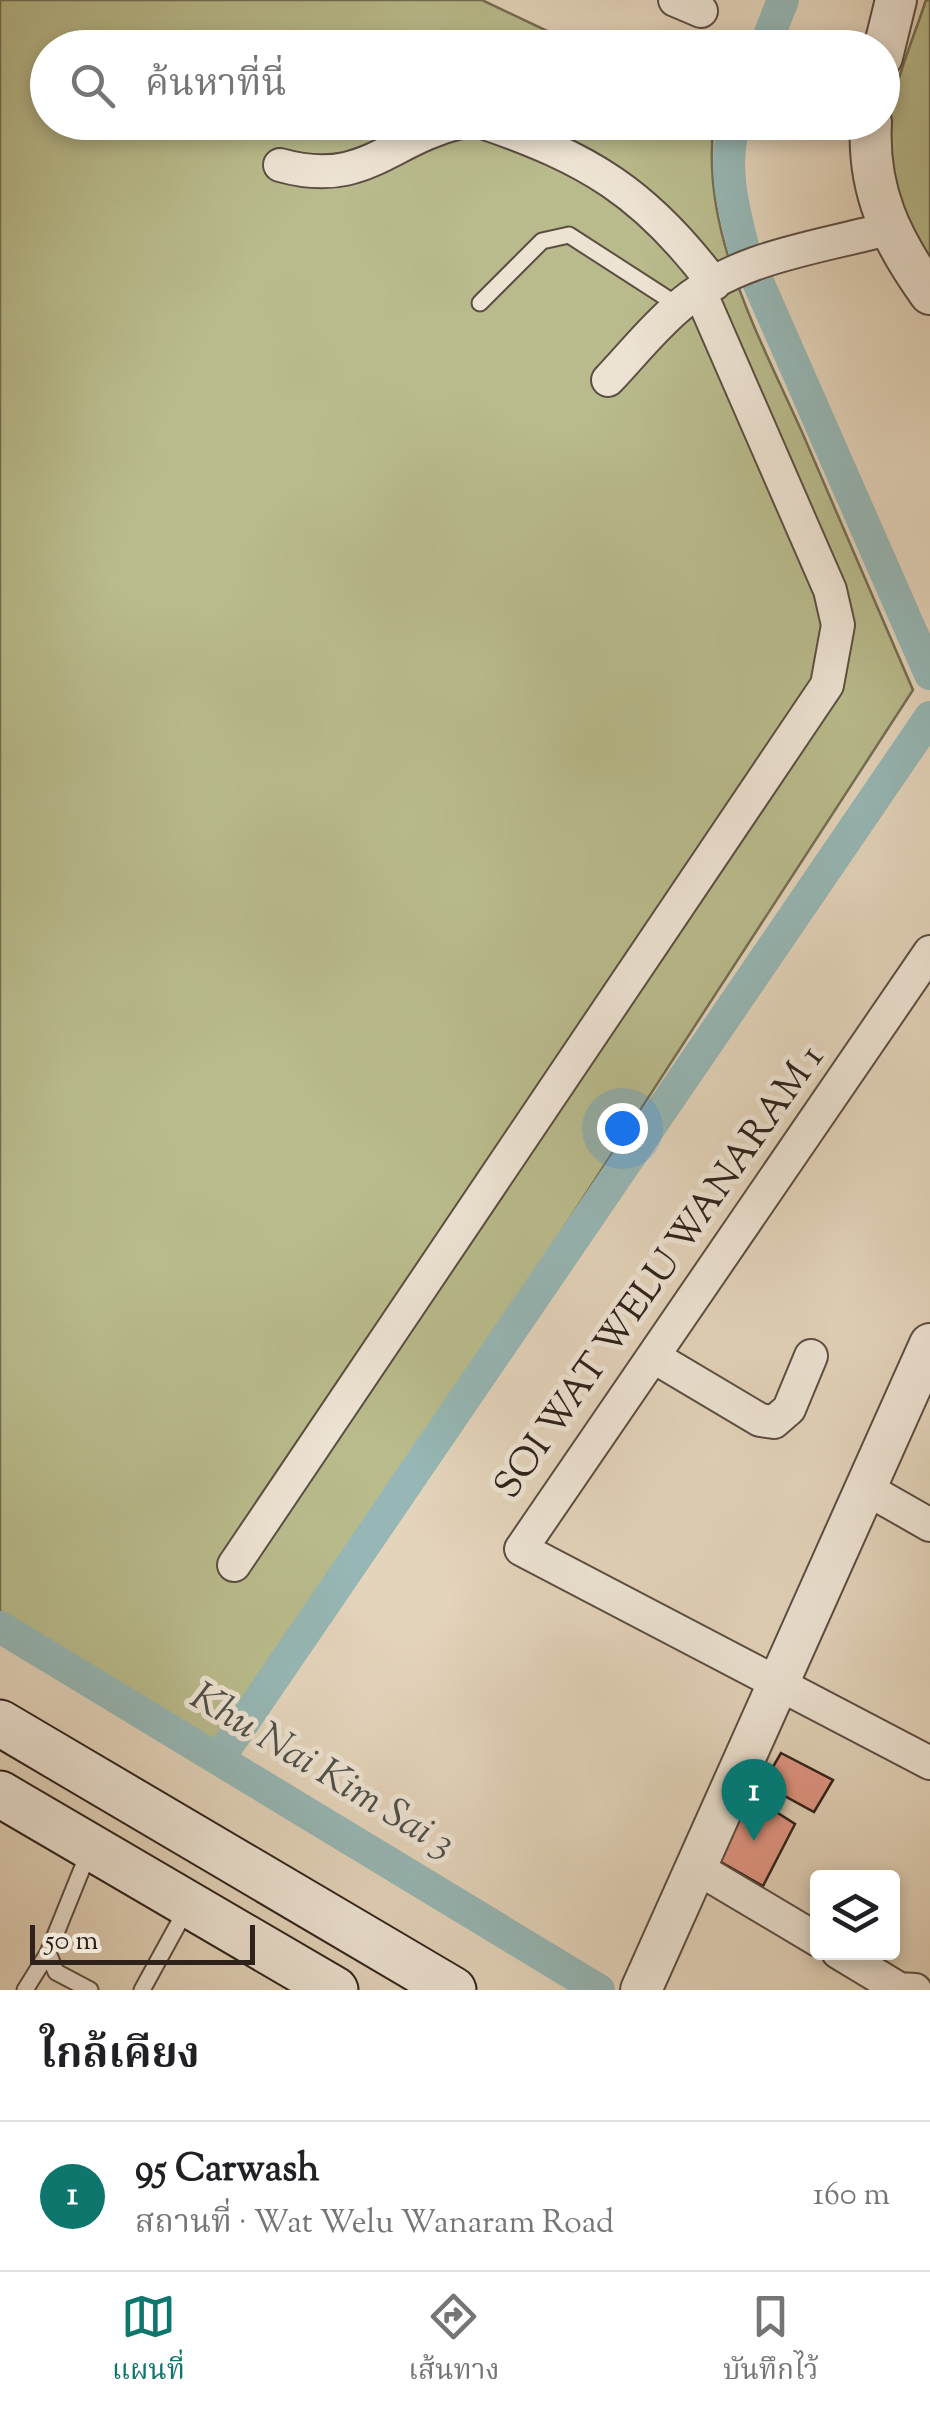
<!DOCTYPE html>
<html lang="th">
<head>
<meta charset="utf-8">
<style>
	body { margin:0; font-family:"Sorts Mill Goudy","Noto Serif Thai",serif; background:#f6f6f6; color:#202124 }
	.controls { position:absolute; right:30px; bottom:30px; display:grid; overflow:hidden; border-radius:10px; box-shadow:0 5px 15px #0003 }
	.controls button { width:90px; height:90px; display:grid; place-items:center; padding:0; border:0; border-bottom:2px solid #e0e0e0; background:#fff; color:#202124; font:50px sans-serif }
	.scale { position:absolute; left:30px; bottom:25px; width:225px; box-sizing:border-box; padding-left:10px; border:5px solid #2f221b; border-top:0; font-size:28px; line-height:35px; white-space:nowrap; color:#2f221b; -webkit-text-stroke:8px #ede3d3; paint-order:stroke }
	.you { position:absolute; left:622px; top:1128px; width:35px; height:35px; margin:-25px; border:8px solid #fff; border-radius:50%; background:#1a73e8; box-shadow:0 0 0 15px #1a73e833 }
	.badge { display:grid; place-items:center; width:65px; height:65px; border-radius:50%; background:#0f766e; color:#fff; font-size:32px; font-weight:700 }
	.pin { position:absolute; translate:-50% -82px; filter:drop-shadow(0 2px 5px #0008) }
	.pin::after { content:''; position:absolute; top:52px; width:35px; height:30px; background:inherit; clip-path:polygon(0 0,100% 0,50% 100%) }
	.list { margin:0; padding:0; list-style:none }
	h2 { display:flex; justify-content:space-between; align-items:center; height:130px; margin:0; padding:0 40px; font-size:42px }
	h2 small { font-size:32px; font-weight:400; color:#757577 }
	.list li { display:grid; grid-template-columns:65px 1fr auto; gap:30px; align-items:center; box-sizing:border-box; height:150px; padding:0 40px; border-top:2px solid #e0e0e0 }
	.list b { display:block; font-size:38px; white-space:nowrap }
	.list p { margin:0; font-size:32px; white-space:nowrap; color:#757577 }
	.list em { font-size:32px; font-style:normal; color:#757577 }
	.icon { flex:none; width:55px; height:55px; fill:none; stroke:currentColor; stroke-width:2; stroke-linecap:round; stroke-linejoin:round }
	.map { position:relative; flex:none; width:930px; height:1990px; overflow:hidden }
	.search { position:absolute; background:#fff; box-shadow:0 5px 15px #0003; left:30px; right:30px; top:30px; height:110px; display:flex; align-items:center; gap:25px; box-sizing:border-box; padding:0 35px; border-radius:55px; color:#757577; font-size:38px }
	.sheet { height:280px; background:#fff }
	nav { display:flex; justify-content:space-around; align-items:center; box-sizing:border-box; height:140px; border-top:2px solid #e0e0e0; background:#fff; font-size:28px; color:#757577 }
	nav a { display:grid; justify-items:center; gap:5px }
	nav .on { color:#0f766e }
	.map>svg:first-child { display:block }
	.green { fill:#b9bb8c; stroke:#746e54; stroke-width:2.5 }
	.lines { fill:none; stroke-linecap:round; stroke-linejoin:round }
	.canal { stroke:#96b7b5; stroke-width:32 }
	.building { fill:#e39784; stroke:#2f221b; stroke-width:2.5 }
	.service-casing { stroke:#5c4e43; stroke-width:19 }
	.minor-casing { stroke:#5c4e43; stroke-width:36 }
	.tertiary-casing { stroke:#5c4e43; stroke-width:44 }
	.secondary-casing { stroke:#2f221b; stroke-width:49 }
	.service { stroke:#ede3d3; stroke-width:15 }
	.minor { stroke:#ede3d3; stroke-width:32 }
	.tertiary { stroke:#ede3d3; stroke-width:40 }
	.secondary { stroke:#ede3d3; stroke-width:45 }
	.labels { text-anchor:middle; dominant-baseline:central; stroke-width:10; stroke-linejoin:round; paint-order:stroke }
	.street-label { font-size:38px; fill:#2f221b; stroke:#ede3d3 }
	.water-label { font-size:40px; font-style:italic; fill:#4e4f49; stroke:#ede3d3 }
</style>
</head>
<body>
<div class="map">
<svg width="930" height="1990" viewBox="0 0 930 1990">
	<rect width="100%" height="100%" fill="#e4d4bb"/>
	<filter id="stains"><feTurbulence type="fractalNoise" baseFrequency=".002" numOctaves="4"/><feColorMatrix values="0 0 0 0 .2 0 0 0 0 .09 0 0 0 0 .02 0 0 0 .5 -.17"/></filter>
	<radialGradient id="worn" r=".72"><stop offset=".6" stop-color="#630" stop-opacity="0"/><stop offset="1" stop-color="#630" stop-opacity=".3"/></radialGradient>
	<g class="green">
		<path d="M0,0h482l99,47 -533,1v74l666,1c-15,109 48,218 91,316 36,84 72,168 108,251l-693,1067 -220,-130z"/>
		<path d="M926,0h4v268c-16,-23 -44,-81 -45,-108 -2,-53 25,-111 41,-160z"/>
	</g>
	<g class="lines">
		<g class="canal">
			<path d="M764,48l19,-48"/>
			<path d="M735,122c-13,45 -2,84 9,128l186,424"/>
			<path d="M0,1627l599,363"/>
			<path d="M220,1757l710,-1040"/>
		</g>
	</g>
	<g class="building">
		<path d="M781,1753l52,27 -19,32 -51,-28z"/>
		<path d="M747,1793l48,31 -32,62 -49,-28z"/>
	</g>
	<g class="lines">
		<g class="service-casing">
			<g id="service">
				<path d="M480,303l62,-62 27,-6 110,71"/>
				<path d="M90,1849l-42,104 8,19 34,18"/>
				<path d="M25,1990l23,-37"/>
				<path d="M142,1990l45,-82"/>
			</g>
		</g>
		<g class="minor-casing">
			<g id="minor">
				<path d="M675,0l26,11"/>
				<path d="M482,122c106,36 164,71 232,162"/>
				<path d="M280,165c84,24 108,-26 181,-43"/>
				<path d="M608,380c23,-24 44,-51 70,-73 57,-50 138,-59 209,-78"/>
				<path d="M930,952l-409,597 409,214"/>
				<path d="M654,1357l106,63 14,2 15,-13 22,-53"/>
				<path d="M865,1488l65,37"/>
				<path d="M234,1565l593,-880 11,-60 -8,-35 -130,-298"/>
				<path d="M697,1868l121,72"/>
				<path d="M838,1952l61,37 16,1"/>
			</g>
		</g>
		<g class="tertiary-casing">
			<g id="tertiary">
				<path d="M882,57l14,-57"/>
				<path d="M871,122c-4,68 20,118 59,172"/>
				<path d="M641,1990l289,-646"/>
			</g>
		</g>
		<g class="secondary-casing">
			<g id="secondary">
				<path d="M0,1723l453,267"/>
				<path d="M0,1794l335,196"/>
			</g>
		</g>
		<use href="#service" class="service"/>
		<use href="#minor" class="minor"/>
		<use href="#tertiary" class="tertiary"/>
		<use href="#secondary" class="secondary"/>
	</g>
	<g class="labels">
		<g class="street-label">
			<text transform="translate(661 1273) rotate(-55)">SOI WAT WELU WANARAM 1</text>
		</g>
		<g class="water-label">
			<text transform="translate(321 1772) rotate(31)">Khu Nai Kim Sai 3</text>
		</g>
	</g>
	<rect width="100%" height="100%" filter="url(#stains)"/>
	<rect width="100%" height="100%" fill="url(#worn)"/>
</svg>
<div class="controls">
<button><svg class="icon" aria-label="layers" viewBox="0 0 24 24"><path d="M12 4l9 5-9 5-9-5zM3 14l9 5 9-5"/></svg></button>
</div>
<div class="scale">50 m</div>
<div class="you"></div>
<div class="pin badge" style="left:754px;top:1841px">1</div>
<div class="search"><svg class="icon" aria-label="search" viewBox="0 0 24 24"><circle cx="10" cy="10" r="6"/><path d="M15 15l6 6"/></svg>ค้นหาที่นี่</div>
</div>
<section class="sheet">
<h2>ใกล้เคียง<small></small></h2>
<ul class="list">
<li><span class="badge">1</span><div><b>95 Carwash</b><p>สถานที่ · Wat Welu Wanaram Road</p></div><em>160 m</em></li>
</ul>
</section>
<nav>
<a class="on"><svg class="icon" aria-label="map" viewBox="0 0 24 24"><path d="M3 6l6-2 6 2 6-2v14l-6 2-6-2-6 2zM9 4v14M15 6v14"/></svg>แผนที่</a>
<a><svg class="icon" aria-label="directions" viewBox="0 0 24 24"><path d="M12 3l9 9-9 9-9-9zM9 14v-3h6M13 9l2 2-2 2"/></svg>เส้นทาง</a>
<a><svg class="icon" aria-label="saved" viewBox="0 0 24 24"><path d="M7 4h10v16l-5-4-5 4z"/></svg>บันทึกไว้</a>
</nav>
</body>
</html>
